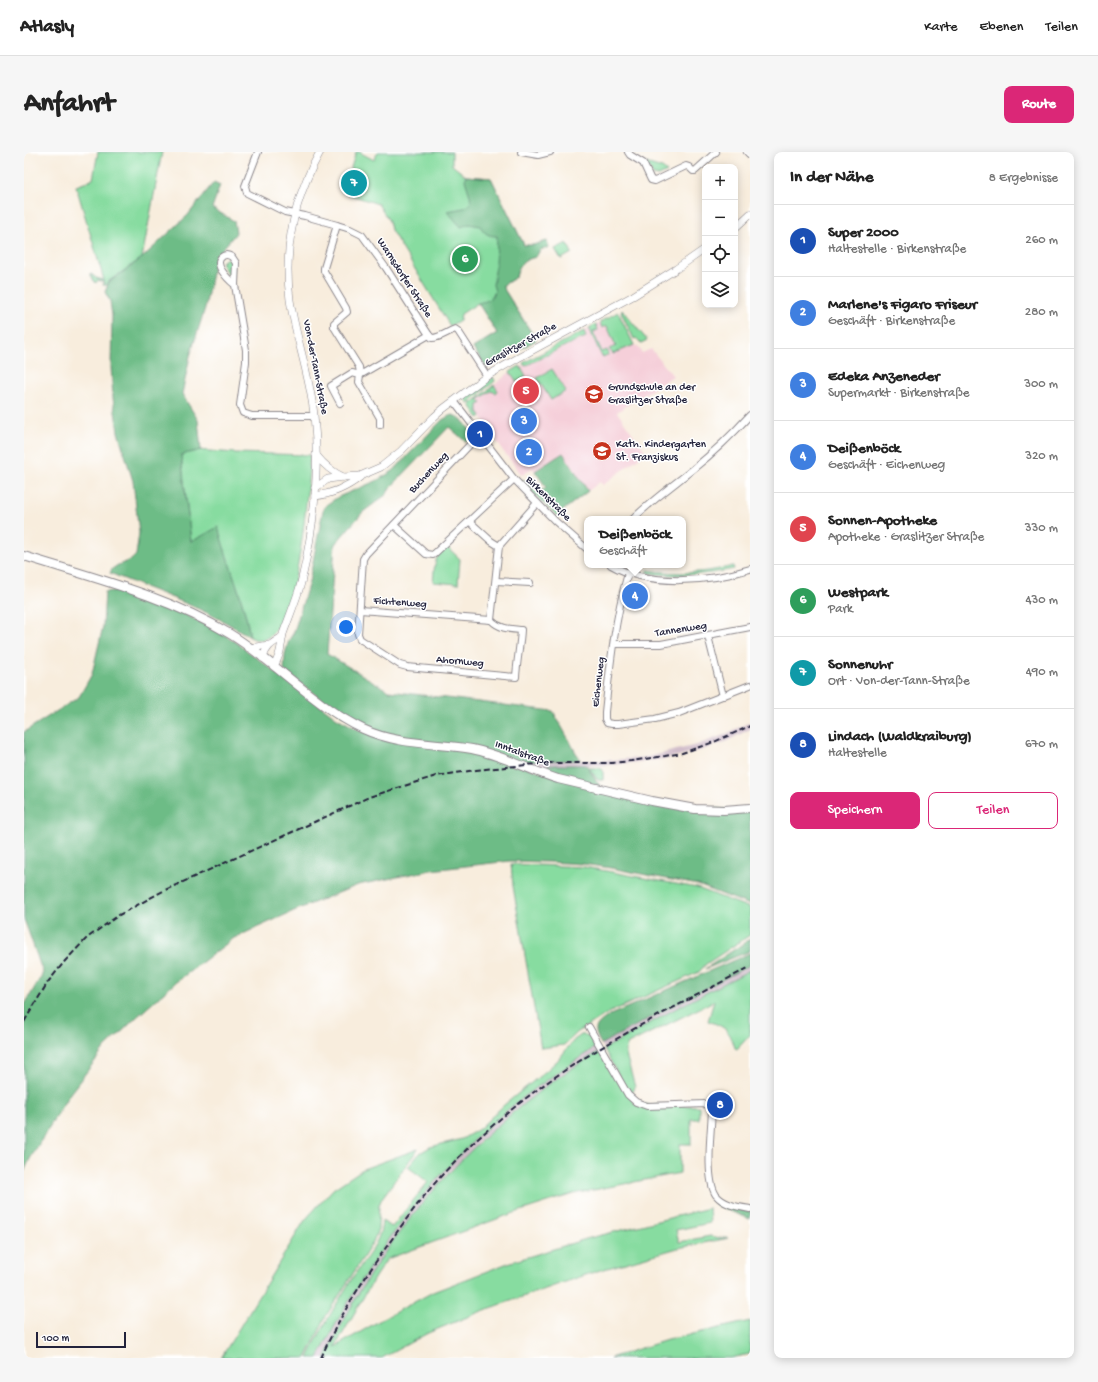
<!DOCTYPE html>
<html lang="de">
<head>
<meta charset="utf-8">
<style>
	body { margin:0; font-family:"Gochi Hand",sans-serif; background:#f6f6f6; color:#222 }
	.controls { position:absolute; right:12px; top:12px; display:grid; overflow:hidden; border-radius:8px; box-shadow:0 2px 10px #0003 }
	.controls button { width:36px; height:36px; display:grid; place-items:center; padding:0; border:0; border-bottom:1px solid #e0e0e0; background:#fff; color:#222; font:20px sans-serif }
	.scale { position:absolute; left:12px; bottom:10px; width:90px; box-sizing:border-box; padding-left:4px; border:2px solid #22223b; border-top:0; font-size:11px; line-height:14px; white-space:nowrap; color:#22223b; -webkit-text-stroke:3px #fff; paint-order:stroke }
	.you { position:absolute; left:322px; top:475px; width:14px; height:14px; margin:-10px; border:3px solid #fff; border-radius:50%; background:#1a73e8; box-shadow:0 0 0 6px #1a73e833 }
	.badge { display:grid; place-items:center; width:26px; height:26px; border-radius:50%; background:#db2777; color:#fff; font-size:13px; font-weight:700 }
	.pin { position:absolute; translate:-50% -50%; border:2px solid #fff; box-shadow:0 1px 4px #0006 }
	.popup { position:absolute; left:560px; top:364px; width:102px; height:52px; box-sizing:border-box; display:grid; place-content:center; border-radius:8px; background:#fff; filter:drop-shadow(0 1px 3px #0005); font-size:13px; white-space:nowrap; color:#767676 }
	.popup b { font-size:15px; color:#222 }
	.popup::after { content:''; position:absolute; left:50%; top:100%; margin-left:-8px; border:8px solid transparent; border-top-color:#fff }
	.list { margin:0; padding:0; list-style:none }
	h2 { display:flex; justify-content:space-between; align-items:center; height:52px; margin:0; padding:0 16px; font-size:17px }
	h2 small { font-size:13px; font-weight:400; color:#767676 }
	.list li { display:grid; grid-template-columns:26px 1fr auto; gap:12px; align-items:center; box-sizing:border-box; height:72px; padding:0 16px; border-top:1px solid #e0e0e0 }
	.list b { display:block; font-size:15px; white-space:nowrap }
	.list p { margin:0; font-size:13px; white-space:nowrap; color:#767676 }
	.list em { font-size:13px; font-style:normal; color:#767676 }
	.actions { display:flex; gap:8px; padding:12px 16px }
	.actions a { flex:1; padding:9px 0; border:1px solid #db2777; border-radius:8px; text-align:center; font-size:14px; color:#db2777 }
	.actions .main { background:#db2777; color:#fff }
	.icon { flex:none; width:22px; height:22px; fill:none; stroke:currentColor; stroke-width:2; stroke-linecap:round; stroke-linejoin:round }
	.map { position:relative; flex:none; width:726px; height:1206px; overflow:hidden; border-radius:8px }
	header { display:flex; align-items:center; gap:24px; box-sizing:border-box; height:56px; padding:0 20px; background:#fff; border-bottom:1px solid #e0e0e0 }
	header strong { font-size:19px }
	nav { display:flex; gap:22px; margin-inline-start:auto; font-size:14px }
	.intro { display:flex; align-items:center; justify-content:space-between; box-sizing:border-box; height:96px; padding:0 24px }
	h1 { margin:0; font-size:28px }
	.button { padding:10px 18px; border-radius:8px; background:#db2777; color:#fff; font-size:14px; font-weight:700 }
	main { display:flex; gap:24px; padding:0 24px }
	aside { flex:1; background:#fff; border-radius:8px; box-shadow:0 2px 10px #0003 }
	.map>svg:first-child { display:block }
	.built { fill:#f5cfd9 }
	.industrial { fill:#d1bdcb }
	.green { fill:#87dca0; stroke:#547f6e }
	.forest { fill:#6dbc86; stroke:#486f60 }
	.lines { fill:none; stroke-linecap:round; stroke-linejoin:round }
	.minor-casing { stroke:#8d888c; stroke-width:8 }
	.tertiary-casing { stroke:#8d888c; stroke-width:8 }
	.secondary-casing { stroke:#8d888c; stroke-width:10 }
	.minor { stroke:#fff; stroke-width:6 }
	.tertiary { stroke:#fff; stroke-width:7 }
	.secondary { stroke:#fff; stroke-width:8 }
	.rail { stroke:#22223b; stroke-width:2; stroke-dasharray:6 3; stroke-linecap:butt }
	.labels { text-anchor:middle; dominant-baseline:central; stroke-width:3; stroke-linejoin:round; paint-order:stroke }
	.street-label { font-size:11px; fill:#22223b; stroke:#fff }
	.poi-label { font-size:11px; fill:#22223b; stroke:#fff; text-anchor:start }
</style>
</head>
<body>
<header>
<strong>Atlasly</strong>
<nav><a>Karte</a><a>Ebenen</a><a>Teilen</a></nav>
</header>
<div class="intro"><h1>Anfahrt</h1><a class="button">Route</a></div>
<main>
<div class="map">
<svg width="726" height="1206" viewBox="0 0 726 1206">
	<rect width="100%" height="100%" fill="#fff"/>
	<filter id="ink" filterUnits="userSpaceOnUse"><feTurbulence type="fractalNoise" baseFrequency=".025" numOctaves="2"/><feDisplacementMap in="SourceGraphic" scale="8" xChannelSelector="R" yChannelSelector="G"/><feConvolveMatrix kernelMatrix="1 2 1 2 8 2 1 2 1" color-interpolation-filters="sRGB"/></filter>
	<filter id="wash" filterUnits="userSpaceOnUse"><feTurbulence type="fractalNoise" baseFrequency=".012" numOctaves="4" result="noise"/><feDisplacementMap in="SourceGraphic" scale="16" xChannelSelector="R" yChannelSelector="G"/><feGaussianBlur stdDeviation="0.9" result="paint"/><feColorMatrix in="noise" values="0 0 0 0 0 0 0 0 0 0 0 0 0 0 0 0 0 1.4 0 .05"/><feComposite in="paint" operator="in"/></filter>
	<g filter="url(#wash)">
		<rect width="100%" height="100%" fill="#f8eddd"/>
		<path class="built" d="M594,160l16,33 5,3 3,5 9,-4 22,27 -56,36 29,40 -43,33 -3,-3 -12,9 -25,-38 -28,18 -3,-3 -10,7 -19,-24 -25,-40v-11l13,-9h7l-4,-6 16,-13 7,10 9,-5 -6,-11h5l61,-29 -2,-6z"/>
		<g class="industrial">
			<path d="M726,570v7l-25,13 -26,9 -34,8 -53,6 -82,1 -8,-3 22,-2 68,-1 36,-3 49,-12 27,-10z"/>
			<path d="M726,813v5l-75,39 -71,40 -3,-5z"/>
			<path d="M573,894l3,5 -48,31 -38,29 -32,28 -36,36 -22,26 -30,39 -28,41 -23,41 -18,36h-7l16,-33 28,-46 28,-42 30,-39 22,-26 37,-37 33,-28 38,-30z"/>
		</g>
		<g class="green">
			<path d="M74,0h64l-20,106 -33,23 -2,4h-4l1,-3 -6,-2 -2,3 -2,-2 -4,-8 6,5 8,2 -28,-94 11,-4 6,-3z"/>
			<path d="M332,0h3l15,8 4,-8h74v13l14,11 25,2 33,67 -8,32 -14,9 34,54 -49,28 -14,-20 24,-15 -19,-30 -17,11 -1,6 -10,6 -59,-96 -2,-9 -11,-17 -30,-10 -5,-8 3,-9 3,-3z"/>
			<path d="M622,11l16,5 5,4 -8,4 -6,-1z"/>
			<path d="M543,91l5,10 -11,6 -6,-10z"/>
			<path d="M203,106l4,2 2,4 -1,12 -1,1h-1l-8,-12v-3z"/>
			<path d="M598,158l25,30 -6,3 -5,-5 -2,1 -13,-27z"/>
			<path d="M594,160l16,33 -21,9 -4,-5 7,-3 -9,-20 -5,2 -2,-6z"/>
			<path d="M572,172l2,6 -5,2 9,20 5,-2 2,4 -6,3 -2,-2 -12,-27z"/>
			<path d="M560,179l2,6 -15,6 -46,23 -2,-3z"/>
			<path d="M496,214l6,11 -9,5 -7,-10z"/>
			<path d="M528,217l14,22 -15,9 -14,-22z"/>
			<path d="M469,225l2,4 -27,22 -3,-4 2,-3z"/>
			<path d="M470,233l4,6 -2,2 -5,-2 -13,9 4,3 -4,2v6l3,5 -2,2 -9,-13z"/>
			<path d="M172,298l40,3 74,2c-2,26 -11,209 -60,182 -6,-39 -22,-72 -32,-109l-27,14 -10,-87z"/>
			<path d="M498,328h2l35,34 -2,2 -35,-34z"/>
			<path d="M422,394l14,13 -2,25 -25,-2c2,-17 0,-23 13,-36z"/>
			<path d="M709,414l1,3c-28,6 -59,8 -86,4v-3c28,5 58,3 85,-4z"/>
			<path d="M565,616h10l4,2v10h-5z"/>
			<path d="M487,712l73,3 28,5 85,16 53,20v27l-44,29 -7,8 -91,41 -30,19 -14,13 -23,3 -28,-162z"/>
			<path d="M726,818v65l-13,14 -2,-1c-5,-17 -9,-21 -27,-27l6,-20 -86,43 -3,7 10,36 -2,5 -4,2 -25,-45 71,-40z"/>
			<path d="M557,883c9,-1 12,4 16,11 -29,20 -59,39 -86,61 -83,70 -145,155 -193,251h-10c12,-28 29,-55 45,-81 11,-17 28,-34 29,-56l10,6 36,-45 -20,-15 12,-14 10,-6 32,-8 17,-10 25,-24 42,-34 12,-11 16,-20z"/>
			<path d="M576,899l35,53 64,2v13h-8v25h-11v29l-107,21 -65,21 -121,44 -12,18 -40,70 44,-26 54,-29 75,-29 78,-24 123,-31 1,15 -34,7 3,12 31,-6 9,2h10l-51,10 -81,23 -115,40 -54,22 -46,25h-57c13,-26 26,-53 41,-77 49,-78 112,-145 186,-199 15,-11 32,-21 48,-31z"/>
			<path d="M394,997l-36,49 -3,7 -1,24 -5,13 -47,74 -20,42h-85l84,-138 28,-31 30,-20z"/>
			<path d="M726,1169v33l-19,4h-121l57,-18z"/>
		</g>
		<g class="forest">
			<path d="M442,24l25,2 33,67h9l14,-4 2,6 -9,3 -4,7c-13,3 -17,7 -20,20l-14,9 34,54 -49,28 -14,-20 24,-15 -19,-30c11,-3 11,-1 17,-12l-2,-6 3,-20 1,-29c-9,0 -12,-2 -17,-10l-11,-2 -8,3 -14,-16 17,-3 8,-6 -7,-22z"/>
			<path d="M190,30l6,3 -8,23 22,13 2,12 -21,25 -10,50 -15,48 -8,38 16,26 3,30 -20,5 10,87 27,-15c10,38 26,71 32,110 -45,-30 -91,-43 -140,-64l2,-4 6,-4 13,-5 5,-5 3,-22 -6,-52 -15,-49 -5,-34 -2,-31 1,-51 -2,-15 -5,-9 4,-10 33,-24 46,-43z"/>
			<path d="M428,263c10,2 15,11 20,18l-1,4 -5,5 -17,-15 -60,62 -2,5 -24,18 -28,32 -8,110 62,37 164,20 27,49 -36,1 -22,1 -96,-21 -44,-7 -41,-20 -57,-43 1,-17 4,-14 5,-8 15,-50 14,-72 3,-5 12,-8 38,-16 17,-10 49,-51 7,-4z"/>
			<path d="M539,301l25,38 -28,22 -21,-20 7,-6 -11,-16z"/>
			<path d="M97,438l57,21 26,13 26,14 107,80 24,13 107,20 184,52 98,8v94l-52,-20 -87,-17 -28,-4 -35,-2 -38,-1 -79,9 -73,15 -62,25 -62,28 -58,44 -38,34 -33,32 -37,48 -38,63 -6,13v-166l19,-33 -19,-54v-187l55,-35 13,-23 11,-48 2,-34z"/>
			<path d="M524,613h38l14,21 -51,-13z"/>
			<path d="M726,787v12l-45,18z"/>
			<path d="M726,801v12l-149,79c-9,-16 -6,-19 9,-29z"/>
			<path d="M694,1051l32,8v8l-33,-13 -2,-2z"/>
		</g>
	</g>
	<g filter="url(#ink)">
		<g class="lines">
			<g class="minor-casing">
				<g id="minor">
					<path d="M234,0l-13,34 2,7 38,19 20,4 32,9 13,4 12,6 24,33 43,67 3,3c8,0 15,-6 23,-9l3,2 29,45"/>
					<path d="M497,0l17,3 12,-3"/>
					<path d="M604,0l2,3 13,8 8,17 4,1 31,-15 3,1 4,4h2l21,-19"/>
					<path d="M723,0l3,3"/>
					<path d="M313,73l-13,43v3l22,37 1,4 -13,11v4l25,40 1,8 69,-40"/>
					<path d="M211,133c-6,-5 -24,-22 -12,-29 3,-2 6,-1 9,1l4,6 -1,22 11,65v12l-6,43 3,8 9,3h62"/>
					<path d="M430,249l60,78 41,42 32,28"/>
					<path d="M316,251l-9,-17 21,-13 8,2 -1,7 21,36v7"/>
					<path d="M456,282l-114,120 -3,5 -5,75 2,5 40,26 7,2 109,10c1,-16 4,-31 5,-47 -12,-1 -21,-1 -30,-10"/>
					<path d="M609,367c18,-18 39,-33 59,-49 21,-17 40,-35 58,-55"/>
					<path d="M445,369l22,20 8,5"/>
					<path d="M370,373l32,29 7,1 81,-76"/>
					<path d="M587,413c38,22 98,17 139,4"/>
					<path d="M604,421c-13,45 -18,92 -23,139v7l2,4 5,1h6l37,-5 24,-6 71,-28"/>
					<path d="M472,429l34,2"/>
					<path d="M336,458l131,10"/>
					<path d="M467,468l8,-74 38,-43"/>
					<path d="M684,484l15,60"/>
					<path d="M590,492h47l89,-17"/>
					<path d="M565,875l39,68 8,7 11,4 59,-2 4,2 2,5c-1,20 -7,68 4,84 8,10 22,12 34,14"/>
				</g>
			</g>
			<g class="tertiary-casing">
				<g id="tertiary">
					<path d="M711,76l15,-14"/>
					<path d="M292,303c8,10 16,17 27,22"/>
					<path d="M291,336l13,-9 16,-2 16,-1 21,-9 20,-16 33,-34 9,-8 44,-33 31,-18 115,-62 43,-27 29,-20"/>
					<path d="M291,344c18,-2 31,-8 45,-19"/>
					<path d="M225,496l20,-3"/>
					<path d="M239,506c3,-12 10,-15 19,-21"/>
					<path d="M250,514c4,-7 6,-12 7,-20 1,-4 1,-8 2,-12 6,-17 13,-33 18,-51 13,-54 19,-112 13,-168 -4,-39 -18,-76 -24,-115 -7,-53 4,-101 30,-148"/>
				</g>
			</g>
			<g class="secondary-casing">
				<path id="secondary" d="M0,404c70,22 143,40 206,78 46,28 84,72 133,95 34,16 73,14 109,20 30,6 57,21 86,30l94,22 43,8 29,1 26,-2"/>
			</g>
			<use href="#minor" class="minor"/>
			<use href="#tertiary" class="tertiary"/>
			<use href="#secondary" class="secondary"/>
			<g class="rail">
				<path d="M0,870l24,-40 17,-21 22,-23 32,-23 44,-24 206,-94 67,-21 40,-6 70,-7h66l19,-2 34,-5 17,-3 32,-11 36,-16"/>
				<path d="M297,1206c14,-33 34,-65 54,-95 15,-21 30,-43 46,-63 36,-46 84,-88 131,-121 63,-43 131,-76 198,-112"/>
			</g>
		</g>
	</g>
	<defs>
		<g id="school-disc" transform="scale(1)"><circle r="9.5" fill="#c8321e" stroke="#fff"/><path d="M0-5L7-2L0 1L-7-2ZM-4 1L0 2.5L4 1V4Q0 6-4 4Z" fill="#fff"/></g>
	</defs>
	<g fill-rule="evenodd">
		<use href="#school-disc" x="570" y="242"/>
		<use href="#school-disc" x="578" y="299"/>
	</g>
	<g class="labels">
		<g class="street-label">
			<text transform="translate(380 126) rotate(57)">Warnsdorfer Straße</text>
			<text transform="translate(497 193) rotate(-29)">Graslitzer Straße</text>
			<text transform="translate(291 215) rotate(79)">Von-der-Tann-Straße</text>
			<text transform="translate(405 321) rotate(-47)">Buchenweg</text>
			<text transform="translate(524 347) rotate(45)">Birkenstraße</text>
			<text transform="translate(376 451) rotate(4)">Fichtenweg</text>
			<text transform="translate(657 478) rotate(-9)">Tannenweg</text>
			<text transform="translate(436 510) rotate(5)">Ahornweg</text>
			<text transform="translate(575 530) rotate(-83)">Eichenweg</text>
			<text transform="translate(498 602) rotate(20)">Inntalstraße</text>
		</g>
		<g class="poi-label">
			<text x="584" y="236">Grundschule an der<tspan x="584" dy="13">Graslitzer Straße</tspan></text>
			<text x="592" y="293">Kath. Kindergarten<tspan x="592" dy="13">St. Franziskus</tspan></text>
		</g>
	</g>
</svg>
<div class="controls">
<button>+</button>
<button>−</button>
<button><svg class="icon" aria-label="locate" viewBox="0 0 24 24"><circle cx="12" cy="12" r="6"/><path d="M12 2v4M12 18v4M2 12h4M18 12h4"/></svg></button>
<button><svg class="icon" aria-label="layers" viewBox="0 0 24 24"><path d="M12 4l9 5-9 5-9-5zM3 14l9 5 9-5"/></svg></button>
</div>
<div class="scale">100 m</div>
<div class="you"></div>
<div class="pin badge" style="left:456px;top:282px;background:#1a4fb4">1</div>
<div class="pin badge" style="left:505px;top:300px;background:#3f7fe0">2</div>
<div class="pin badge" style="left:500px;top:269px;background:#3f7fe0">3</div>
<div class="pin badge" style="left:611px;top:444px;background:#3f7fe0">4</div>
<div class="popup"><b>Deißenböck</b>Geschäft</div>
<div class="pin badge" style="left:502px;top:239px;background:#e0444e">5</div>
<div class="pin badge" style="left:441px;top:107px;background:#2e9e5b">6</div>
<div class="pin badge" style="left:330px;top:31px;background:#0f9aa8">7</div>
<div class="pin badge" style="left:696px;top:953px;background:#1a4fb4">8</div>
</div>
<aside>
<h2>In der Nähe<small>8 Ergebnisse</small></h2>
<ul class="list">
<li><span class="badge" style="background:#1a4fb4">1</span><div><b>Super 2000</b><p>Haltestelle · Birkenstraße</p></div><em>260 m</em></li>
<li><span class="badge" style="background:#3f7fe0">2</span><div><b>Marlene's Figaro Friseur</b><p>Geschäft · Birkenstraße</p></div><em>280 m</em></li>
<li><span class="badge" style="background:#3f7fe0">3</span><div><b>Edeka Anzeneder</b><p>Supermarkt · Birkenstraße</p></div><em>300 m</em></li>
<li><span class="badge" style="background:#3f7fe0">4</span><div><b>Deißenböck</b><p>Geschäft · Eichenweg</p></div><em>320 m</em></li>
<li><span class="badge" style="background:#e0444e">5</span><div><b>Sonnen-Apotheke</b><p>Apotheke · Graslitzer Straße</p></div><em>330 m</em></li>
<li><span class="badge" style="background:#2e9e5b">6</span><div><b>Westpark</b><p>Park</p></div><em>430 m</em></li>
<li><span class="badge" style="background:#0f9aa8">7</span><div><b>Sonnenuhr</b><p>Ort · Von-der-Tann-Straße</p></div><em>490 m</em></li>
<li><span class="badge" style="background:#1a4fb4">8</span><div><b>Lindach (Waldkraiburg)</b><p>Haltestelle</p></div><em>670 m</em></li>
</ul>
<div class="actions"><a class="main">Speichern</a><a>Teilen</a></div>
</aside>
</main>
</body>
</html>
